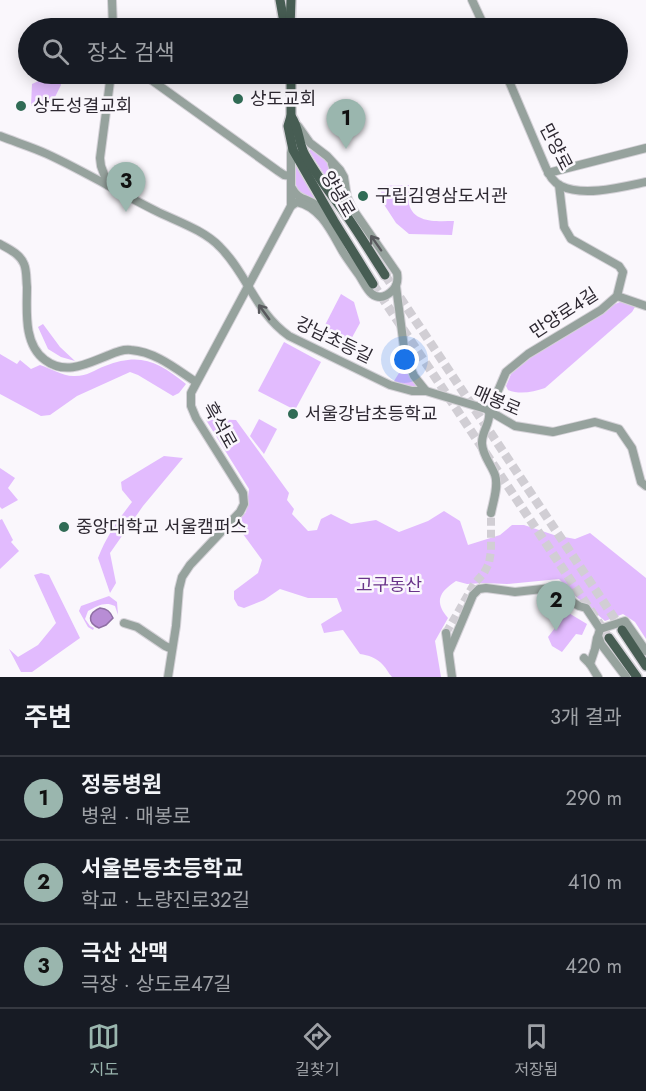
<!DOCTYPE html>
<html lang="ko">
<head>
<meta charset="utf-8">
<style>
	body { margin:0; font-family:Jost,"Noto Sans KR",sans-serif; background:#242831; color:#f1f3f6 }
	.you { position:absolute; left:405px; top:360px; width:21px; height:21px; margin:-15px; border:4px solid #fff; border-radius:50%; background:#1a73e8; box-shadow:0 0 0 9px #1a73e833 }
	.badge { display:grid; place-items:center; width:39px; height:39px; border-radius:50%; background:#9ab6ae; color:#111; font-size:20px; font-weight:700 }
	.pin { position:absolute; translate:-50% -50px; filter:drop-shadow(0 2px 3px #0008) }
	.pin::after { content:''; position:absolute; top:32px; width:21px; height:18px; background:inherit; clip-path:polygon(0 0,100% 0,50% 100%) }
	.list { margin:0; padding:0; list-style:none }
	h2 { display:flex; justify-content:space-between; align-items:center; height:78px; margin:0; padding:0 24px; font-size:26px }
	h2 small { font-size:20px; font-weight:400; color:#9ea1a6 }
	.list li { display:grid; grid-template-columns:39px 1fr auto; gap:18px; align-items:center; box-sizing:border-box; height:84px; padding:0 24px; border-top:2px solid #363941 }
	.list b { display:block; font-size:22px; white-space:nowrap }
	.list p { margin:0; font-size:20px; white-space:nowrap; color:#9ea1a6 }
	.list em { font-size:20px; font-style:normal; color:#9ea1a6 }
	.icon { flex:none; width:33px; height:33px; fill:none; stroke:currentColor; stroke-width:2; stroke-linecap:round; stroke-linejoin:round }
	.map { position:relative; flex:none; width:646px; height:677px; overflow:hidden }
	.search { position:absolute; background:#171b24; box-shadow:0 3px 15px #0003; left:18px; right:18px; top:18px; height:66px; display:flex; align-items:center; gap:15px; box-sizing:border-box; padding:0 21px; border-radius:33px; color:#9ea1a6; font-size:22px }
	.sheet { height:330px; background:#171b24 }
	nav { display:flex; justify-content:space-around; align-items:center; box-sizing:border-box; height:84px; border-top:2px solid #363941; background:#171b24; font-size:16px; color:#9ea1a6 }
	nav a { display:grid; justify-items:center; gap:3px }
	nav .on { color:#9ab6ae }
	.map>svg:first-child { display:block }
	.green { fill:#e2bbfe }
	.water { fill:#b88dd5; stroke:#8f6fa4; stroke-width:1.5 }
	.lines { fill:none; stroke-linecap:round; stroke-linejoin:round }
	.minor-tunnel { stroke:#d1ced4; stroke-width:8; stroke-dasharray:8 4; stroke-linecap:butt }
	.major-tunnel { stroke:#d1ced4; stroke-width:9; stroke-dasharray:9 4.5; stroke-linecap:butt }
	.minor-casing { stroke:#d5d2d8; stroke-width:10 }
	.major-casing { stroke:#d5d2d8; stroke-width:12 }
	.minor { stroke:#96a29d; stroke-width:8 }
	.major { stroke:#475d53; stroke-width:9 }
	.oneway { stroke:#58595d }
	.poi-dot { fill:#306b55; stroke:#faf7fc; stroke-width:2 }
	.labels { text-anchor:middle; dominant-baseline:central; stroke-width:5; stroke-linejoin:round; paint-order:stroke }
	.poi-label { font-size:18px; fill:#2e2932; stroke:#faf7fc; text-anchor:start }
	.street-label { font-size:18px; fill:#2e2932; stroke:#faf7fc }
	.park-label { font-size:18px; fill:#693489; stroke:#faf7fc }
</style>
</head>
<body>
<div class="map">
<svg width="646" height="677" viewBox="0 0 646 677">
	<rect width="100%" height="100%" fill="#faf7fc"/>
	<g class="green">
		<path d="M52,77l7,2 2,6 -10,20 -10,2 -10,-1 1,-22 13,-6z"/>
		<path d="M312,148l17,15 8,31 -28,-43z"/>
		<path d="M296,167h2l19,32 -2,2 -17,-9 -3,-11z"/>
		<path d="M409,185c0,6 -1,13 0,19 5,20 29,17 45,17l-2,14 -43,-1 -13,-11 -13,-20 -3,-17z"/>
		<path d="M341,294l13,8 6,21 -11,20 -26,-14z"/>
		<path d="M622,301l13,6 -3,5 -87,76c-12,4 -25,7 -37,2l-2,-4 5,-12 20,-17 82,-52z"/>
		<path d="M43,324l17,23 15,14 -14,-4 -13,-8 -10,-22z"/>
		<path d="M284,342l37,20 -26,48 -37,-19z"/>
		<path d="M0,354l17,10 3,-4 11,9 9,-4c10,3 24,12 35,11 13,0 19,-6 30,-10 36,-14 53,-4 81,18l-7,9 -6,3 -35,-21 -8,-3 -53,24 -27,19 -9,1 -41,-22z"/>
		<path d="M404,365l1,1 12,18 -1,4h-2l-19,-4 -1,-3z"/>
		<path d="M209,419l27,1 53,73 -2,7 7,9 -2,5 16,17 9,-1 4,-11 10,-5 20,10 25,-4 23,12 29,-11 16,-10 16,10 8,24 32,-10 12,-10h12l30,10 21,4 15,-6 56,45v61l-11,-17 -12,-8 -18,7 -32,-27 -14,-15 -52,5 -23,-1 -17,1 -11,-3c-17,11 -22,21 -8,37l-13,23 6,36h-49c-4,-4 -5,-8 -9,-12 -6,-7 -15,-10 -23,-11l-17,-24 -19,3 -3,-9 21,-13 -5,-13h-29l-28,-9 -16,11 -20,8 -6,-2 -4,-7v-8l24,-18 4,-13 -27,-37 11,-11 3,-23 -43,-69z"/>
		<path d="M259,419l18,10 -13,25 -14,-18z"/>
		<path d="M164,456l19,2 -40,48 -33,47 6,30 -6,10 -12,-35c8,-21 20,-38 34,-56l-10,-12 -1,-8z"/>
		<path d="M0,468l15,10 -7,10 10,12 -16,9 -2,-2z"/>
		<path d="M2,519l11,21 -2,2 8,9 -19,18v-49z"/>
		<path d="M41,573l8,2 31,63 -48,34h-11l-12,-23 9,8 20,-12 18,-22 -22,-48z"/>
		<path d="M109,596l8,6 1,13 -3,-9c-10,-5 -18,0 -27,5l-3,8 5,7 4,2 -1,2 -5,-3 -9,-16 2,-5z"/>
		<path d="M567,612l20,12 -5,11 -6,-1 -14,18 -10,-6 -4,-9z"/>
	</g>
	<path class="water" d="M100,608c7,1 10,3 13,10l-7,7 -7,3c-12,-5 -11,-15 1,-20z"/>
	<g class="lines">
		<path class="minor-tunnel" d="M446,633l28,-49 10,-11 5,-10 2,-12v-38"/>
		<g class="major-tunnel">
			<path d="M385,275l236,353"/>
			<path d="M373,284l236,354"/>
		</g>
		<g class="minor-casing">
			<g id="minor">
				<path d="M112,0l1,28"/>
				<path d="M472,0l13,28"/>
				<path d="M143,74l135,97 6,4 7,1"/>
				<path d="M506,74l40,94c4,8 7,14 15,18 23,11 61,1 85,-4"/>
				<path d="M0,136c15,6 32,11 47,18 37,17 73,39 109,57 20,10 48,19 64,36 28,28 35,65 69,89l101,49 22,6h14"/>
				<path d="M332,164c6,16 7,33 15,48"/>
				<path d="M548,173l98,-25"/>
				<path d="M108,185l-7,-19 -1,-8 11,-84"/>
				<path d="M292,188c5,10 11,10 21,15 6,3 11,8 16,13"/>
				<path d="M291,206l6,-4c24,5 35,31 46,50 5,8 11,16 16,23 4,6 8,15 13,19 8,6 15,2 21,-4 5,-5 5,-11 4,-17l-45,-65 -5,-11 -3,-20 -4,-7 -13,-14 -17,-13 -12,-17"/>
				<path d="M0,244c9,5 20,10 24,20 3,7 2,15 3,23 0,23 -4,57 18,73 21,16 43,3 64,-5 7,-3 14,-6 22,-5 25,2 45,19 65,32"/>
				<path d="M396,286l9,69 9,21 12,15 60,18 29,17 38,6 42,-10 24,7 13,19 9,34 5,4"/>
				<path d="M617,296l29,10"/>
				<path d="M491,513c2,-11 8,-27 4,-38 -4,-11 -12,-19 -13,-31 -1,-12 9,-21 7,-32l17,-40 22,-18 73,-44 16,-14 6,-24 -4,-6 -48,-27 -7,-12 -5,-42"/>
				<path d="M124,623l13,4 28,19 7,3"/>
				<path d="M600,629l25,-8 21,30"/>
				<path d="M600,629l-2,7 3,8 25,33"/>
				<path d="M446,633l6,44"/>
				<path d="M449,652l24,-57 6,-6 7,-1 29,4 45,-5 9,13 10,6 7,2 14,21"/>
				<path d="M584,658l6,6 8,13"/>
				<path d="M590,664l5,-15 2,-11"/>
				<path d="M168,677l8,-51 3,-37 3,-12 8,-12 50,-53 4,-8 -1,-11 -47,-75 -5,-12v-13l100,-187v-53l1,-6"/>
			</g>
		</g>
		<g class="major-casing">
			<g id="major">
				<path d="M280,0l5,28"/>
				<path d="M290,28l1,-28"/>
				<path d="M291,74v42l-3,10 5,24 41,71 39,63"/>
				<path d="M291,116c9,13 7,26 14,39 10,18 22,34 34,50 17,23 31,47 46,70"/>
				<path d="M622,630l24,36"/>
				<path d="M609,638l28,39"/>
			</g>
		</g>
		<use href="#minor" class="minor"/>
		<use href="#major" class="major"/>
	</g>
	<defs><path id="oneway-shaft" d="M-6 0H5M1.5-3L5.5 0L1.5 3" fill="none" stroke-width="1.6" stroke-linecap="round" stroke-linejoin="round" transform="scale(1.5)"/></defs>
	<g class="oneway">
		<use href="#oneway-shaft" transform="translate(376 243) rotate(-125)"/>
		<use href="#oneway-shaft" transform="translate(264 312) rotate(-126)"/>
	</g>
	<g class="poi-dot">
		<circle cx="238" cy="99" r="6"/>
		<circle cx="21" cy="106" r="6"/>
		<circle cx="363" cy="196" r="6"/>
		<circle cx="293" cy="414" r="6"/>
		<circle cx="64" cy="527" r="6"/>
	</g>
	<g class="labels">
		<g class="poi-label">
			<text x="250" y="99">상도교회</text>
			<text x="33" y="106">상도성결교회</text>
			<text x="375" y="196">구립김영삼도서관</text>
			<text x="305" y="414">서울강남초등학교</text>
			<text x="76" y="527">중앙대학교 서울캠퍼스</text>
		</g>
		<g class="street-label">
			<text transform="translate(556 147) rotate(63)">만양로</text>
			<text transform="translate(338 194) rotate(60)">양녕로</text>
			<text transform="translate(564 313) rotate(-33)">만양로4길</text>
			<text transform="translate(334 340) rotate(26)">강남초등길</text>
			<text transform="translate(497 401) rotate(23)">매봉로</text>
			<text transform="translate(220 425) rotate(61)">흑석로</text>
		</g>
		<g class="park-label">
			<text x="389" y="585">고구동산</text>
		</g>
	</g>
</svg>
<div class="you"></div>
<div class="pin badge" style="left:346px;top:149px">1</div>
<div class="pin badge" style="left:556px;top:631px">2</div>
<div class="pin badge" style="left:126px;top:212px">3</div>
<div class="search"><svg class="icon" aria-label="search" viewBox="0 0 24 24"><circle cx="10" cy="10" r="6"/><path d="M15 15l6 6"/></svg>장소 검색</div>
</div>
<section class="sheet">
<h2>주변<small>3개 결과</small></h2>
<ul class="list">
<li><span class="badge">1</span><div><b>정동병원</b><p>병원 · 매봉로</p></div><em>290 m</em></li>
<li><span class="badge">2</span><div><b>서울본동초등학교</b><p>학교 · 노량진로32길</p></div><em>410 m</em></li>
<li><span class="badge">3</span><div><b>극산 산맥</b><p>극장 · 상도로47길</p></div><em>420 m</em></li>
</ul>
</section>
<nav>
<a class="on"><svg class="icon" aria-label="map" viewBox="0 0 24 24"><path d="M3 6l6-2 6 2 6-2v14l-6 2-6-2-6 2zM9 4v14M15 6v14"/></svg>지도</a>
<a><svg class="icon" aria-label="directions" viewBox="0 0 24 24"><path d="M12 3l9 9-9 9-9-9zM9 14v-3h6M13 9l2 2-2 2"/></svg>길찾기</a>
<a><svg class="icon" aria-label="saved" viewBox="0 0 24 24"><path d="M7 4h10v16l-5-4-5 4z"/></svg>저장됨</a>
</nav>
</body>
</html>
